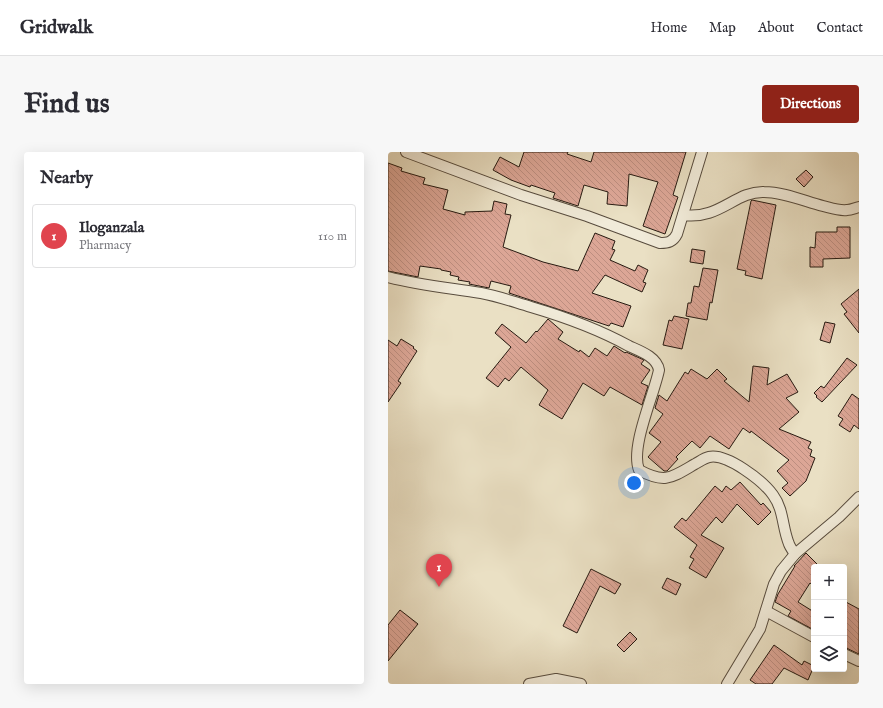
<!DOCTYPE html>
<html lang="en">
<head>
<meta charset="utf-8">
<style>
	body { margin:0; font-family:"IM FELL English",serif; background:#f7f7f7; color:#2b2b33 }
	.controls { position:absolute; right:12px; bottom:12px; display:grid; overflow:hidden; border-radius:4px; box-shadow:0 4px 16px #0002 }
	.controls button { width:36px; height:36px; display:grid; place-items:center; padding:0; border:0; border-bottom:1px solid #e1e1e2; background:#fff; color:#2b2b33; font:20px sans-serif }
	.you { position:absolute; left:246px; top:331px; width:14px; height:14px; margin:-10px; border:3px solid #fff; border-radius:50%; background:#1a73e8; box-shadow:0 0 0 6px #1a73e833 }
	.badge { display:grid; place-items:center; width:26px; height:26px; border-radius:50%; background:#8f2418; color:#fff; font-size:13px; font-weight:700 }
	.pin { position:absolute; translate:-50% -33px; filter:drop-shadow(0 1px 2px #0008) }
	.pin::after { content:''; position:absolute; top:21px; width:14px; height:12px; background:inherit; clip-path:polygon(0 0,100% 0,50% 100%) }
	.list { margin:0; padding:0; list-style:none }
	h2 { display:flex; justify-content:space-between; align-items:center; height:52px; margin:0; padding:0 16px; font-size:17px }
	h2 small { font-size:13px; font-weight:400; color:#7c7c81 }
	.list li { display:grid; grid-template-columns:26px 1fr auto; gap:12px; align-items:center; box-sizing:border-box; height:64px; margin:0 8px 8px; padding:0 8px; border:1px solid #e1e1e2; border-radius:4px }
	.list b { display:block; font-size:15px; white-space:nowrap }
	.list p { margin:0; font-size:13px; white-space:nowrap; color:#7c7c81 }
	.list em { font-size:13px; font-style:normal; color:#7c7c81 }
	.icon { flex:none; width:22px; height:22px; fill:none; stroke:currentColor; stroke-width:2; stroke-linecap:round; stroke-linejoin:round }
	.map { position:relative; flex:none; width:471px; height:532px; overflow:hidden; border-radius:4px }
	header { display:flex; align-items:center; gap:24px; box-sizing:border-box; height:56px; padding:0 20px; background:#fff; border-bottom:1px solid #e1e1e2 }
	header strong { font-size:19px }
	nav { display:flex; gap:22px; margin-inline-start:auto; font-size:14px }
	.intro { display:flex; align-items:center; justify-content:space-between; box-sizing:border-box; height:96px; padding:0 24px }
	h1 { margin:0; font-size:28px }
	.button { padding:10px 18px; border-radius:4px; background:#8f2418; color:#fff; font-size:14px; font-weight:700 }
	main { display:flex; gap:24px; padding:0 24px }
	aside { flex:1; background:#fff; border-radius:4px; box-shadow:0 4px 16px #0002 }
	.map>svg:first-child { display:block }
	.building { fill:url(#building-back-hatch); stroke:#271a11 }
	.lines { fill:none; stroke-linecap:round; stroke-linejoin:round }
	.street-casing { stroke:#584c3e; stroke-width:12 }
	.street { stroke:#f1ebd9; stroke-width:10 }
</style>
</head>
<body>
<header>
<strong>Gridwalk</strong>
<nav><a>Home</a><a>Map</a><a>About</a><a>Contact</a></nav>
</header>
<div class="intro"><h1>Find us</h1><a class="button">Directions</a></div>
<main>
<aside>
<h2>Nearby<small></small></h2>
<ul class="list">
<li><span class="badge" style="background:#e0444e">1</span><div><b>Iloganzala</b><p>Pharmacy</p></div><em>110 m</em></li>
</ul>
</aside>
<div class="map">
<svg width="471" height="532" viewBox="0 0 471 532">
	<defs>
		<pattern id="building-back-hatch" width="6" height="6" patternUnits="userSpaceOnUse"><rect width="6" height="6" fill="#dca696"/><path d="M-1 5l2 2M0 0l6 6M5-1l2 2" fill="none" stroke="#bd8e80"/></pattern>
	</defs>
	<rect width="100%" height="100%" fill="#eae0c4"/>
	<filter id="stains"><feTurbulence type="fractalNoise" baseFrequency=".005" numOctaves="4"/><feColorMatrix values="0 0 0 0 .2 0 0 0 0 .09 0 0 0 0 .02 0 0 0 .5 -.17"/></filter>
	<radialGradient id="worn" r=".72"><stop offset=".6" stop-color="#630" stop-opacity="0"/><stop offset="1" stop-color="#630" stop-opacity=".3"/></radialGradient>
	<g class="building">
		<path d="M136,0h44l-1,2 24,8 3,-10h92l-13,43 5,2 -13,37 -22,-8 15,-44 -29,-8 -2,32 -20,-2 1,-12 -24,-7 -6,21 -25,-8 2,-5 -24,-8 -1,2 -19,-7 -18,-10 7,-13 19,10z"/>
		<path d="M0,11l14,5 -1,3 24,7 -2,6 25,6 -5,19 22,6v-3l27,-1 2,-10 13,3 -2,10 6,1 -8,32 40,15 35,9 17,-38 20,8 -3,8 3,1 -5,10 25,11 3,-6 10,5 -5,12 3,1 -4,9 -37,-17 -13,18 39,13 -8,21 -12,-4 -2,3 -100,-33 2,-7 -20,-5 -2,7 -20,-4 1,-2 -12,-2 1,-3 -9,-2 1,-3 -10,-2v-1l-21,-3 -2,11 -30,-6z"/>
		<path d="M418,18l7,7 -9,10 -8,-8z"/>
		<path d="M364,48l24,5 -14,74 -17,-4 1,-4 -9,-2 14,-68z"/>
		<path d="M449,75h13v31l-27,1v8h-13v-20l5,1 1,-16h21z"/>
		<path d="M304,97l13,2 -2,13 -13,-2z"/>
		<path d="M315,116l15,2 -6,33 -2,-1 -3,18 -21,-4 2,-13h3l3,-17 5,1z"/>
		<path d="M471,137v44l-15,-19 3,-2 -6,-8z"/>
		<path d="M286,164l15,3 -7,30 -19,-4 6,-25 3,1z"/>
		<path d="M160,167l15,13 -5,7 21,13 1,-2 9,7 6,-9 12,8 7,-10 11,7 1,-1 18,8 -3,4 9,6 -9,13 7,3 -6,19 -32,-18 -6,9 -21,-13 -21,36 -23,-14 9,-15 -27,-23 -12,14 -4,-3 -7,9 -12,-9 25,-31 -16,-14 7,-9 24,19 10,-12 1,1z"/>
		<path d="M437,170l10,2 -5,19 -10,-3z"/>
		<path d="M13,187l13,8 -1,1 4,3 -19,30 3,2 -13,19v-62l9,6z"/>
		<path d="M459,206l10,7 -35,37 -6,-5 1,-1 -3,-3 7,-7 3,2z"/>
		<path d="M365,214l16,2 -2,17 20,-11 11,18 -12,6 13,14 -20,17 32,13 -3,6 4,2 -2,6 5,2 -9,23 -16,15 -8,-8 6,-5 -11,-12 12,-11 -38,-29 -1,2 -7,-5 -14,21 -19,-13 -10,12 -8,-7 -16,16 2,2 -11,12h-3l-16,-14 13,-15 -12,-9 14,-19 -8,-6 4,-13 8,6 18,-29 3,2 3,-5 16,10 10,-10 10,10 -3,2 25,21z"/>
		<path d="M464,242l7,5v30l-5,-4 -4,7 -11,-7 4,-6 -5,-3z"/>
		<path d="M352,330l21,23 2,-2 8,9 -13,13 -21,-21 -15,19 -6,-6 -15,18 23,13 -18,30 -17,-10 5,-9 -4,-2 7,-12 -23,-18 8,-9 4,3 29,-35 7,6 4,-6 5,4z"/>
		<path d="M418,401l13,13 -5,1v19l-4,-3 -12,19 16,10v18l-26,-14 3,-5 -16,-9 3,-8 17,-28h-1z"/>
		<path d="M203,417l30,15 -6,10 -15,-8 -23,47 -14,-7z"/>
		<path d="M279,426l14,6 -5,11 -14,-7z"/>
		<path d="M456,449l15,8v45l-15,-7z"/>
		<path d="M12,458l18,14 -30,37v-36z"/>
		<path d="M242,480l7,7 -13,13 -7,-7z"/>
		<path d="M386,493l28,20 2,-4 10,5 -6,14 -24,-12 -12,16h-16l-6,-4z"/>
	</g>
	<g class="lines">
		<g class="street-casing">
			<g id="street">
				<path d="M18,0l115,43 66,21 73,27c8,0 13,-1 17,-9l25,-82"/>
				<path d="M295,63c37,5 52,-24 81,-23 20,0 40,9 59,14 8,2 16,5 24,4 4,0 8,-2 12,-3"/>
				<path d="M0,125c30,8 62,11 93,16 17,3 33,9 50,14 34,10 67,22 98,39 11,5 28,11 30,24 -5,25 -29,77 -20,100 26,14 32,8 56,-6 4,-2 9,-6 14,-7 18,-4 54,24 64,38 11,15 9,32 16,49 1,3 4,7 6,10"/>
				<path d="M378,459l48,26"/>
				<path d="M456,502l15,7"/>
				<path d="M141,532l27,-5 25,5"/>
				<path d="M339,532l33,-55 14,-45 7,-13 14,-17 44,-37 20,-20"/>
			</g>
		</g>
		<use href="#street" class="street"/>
	</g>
	<rect width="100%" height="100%" filter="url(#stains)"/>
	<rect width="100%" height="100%" fill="url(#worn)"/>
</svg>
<div class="controls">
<button>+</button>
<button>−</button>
<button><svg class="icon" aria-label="layers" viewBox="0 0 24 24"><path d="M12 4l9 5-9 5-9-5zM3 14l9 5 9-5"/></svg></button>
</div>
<div class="you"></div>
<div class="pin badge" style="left:51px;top:435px;background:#e0444e">1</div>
</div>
</main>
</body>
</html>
